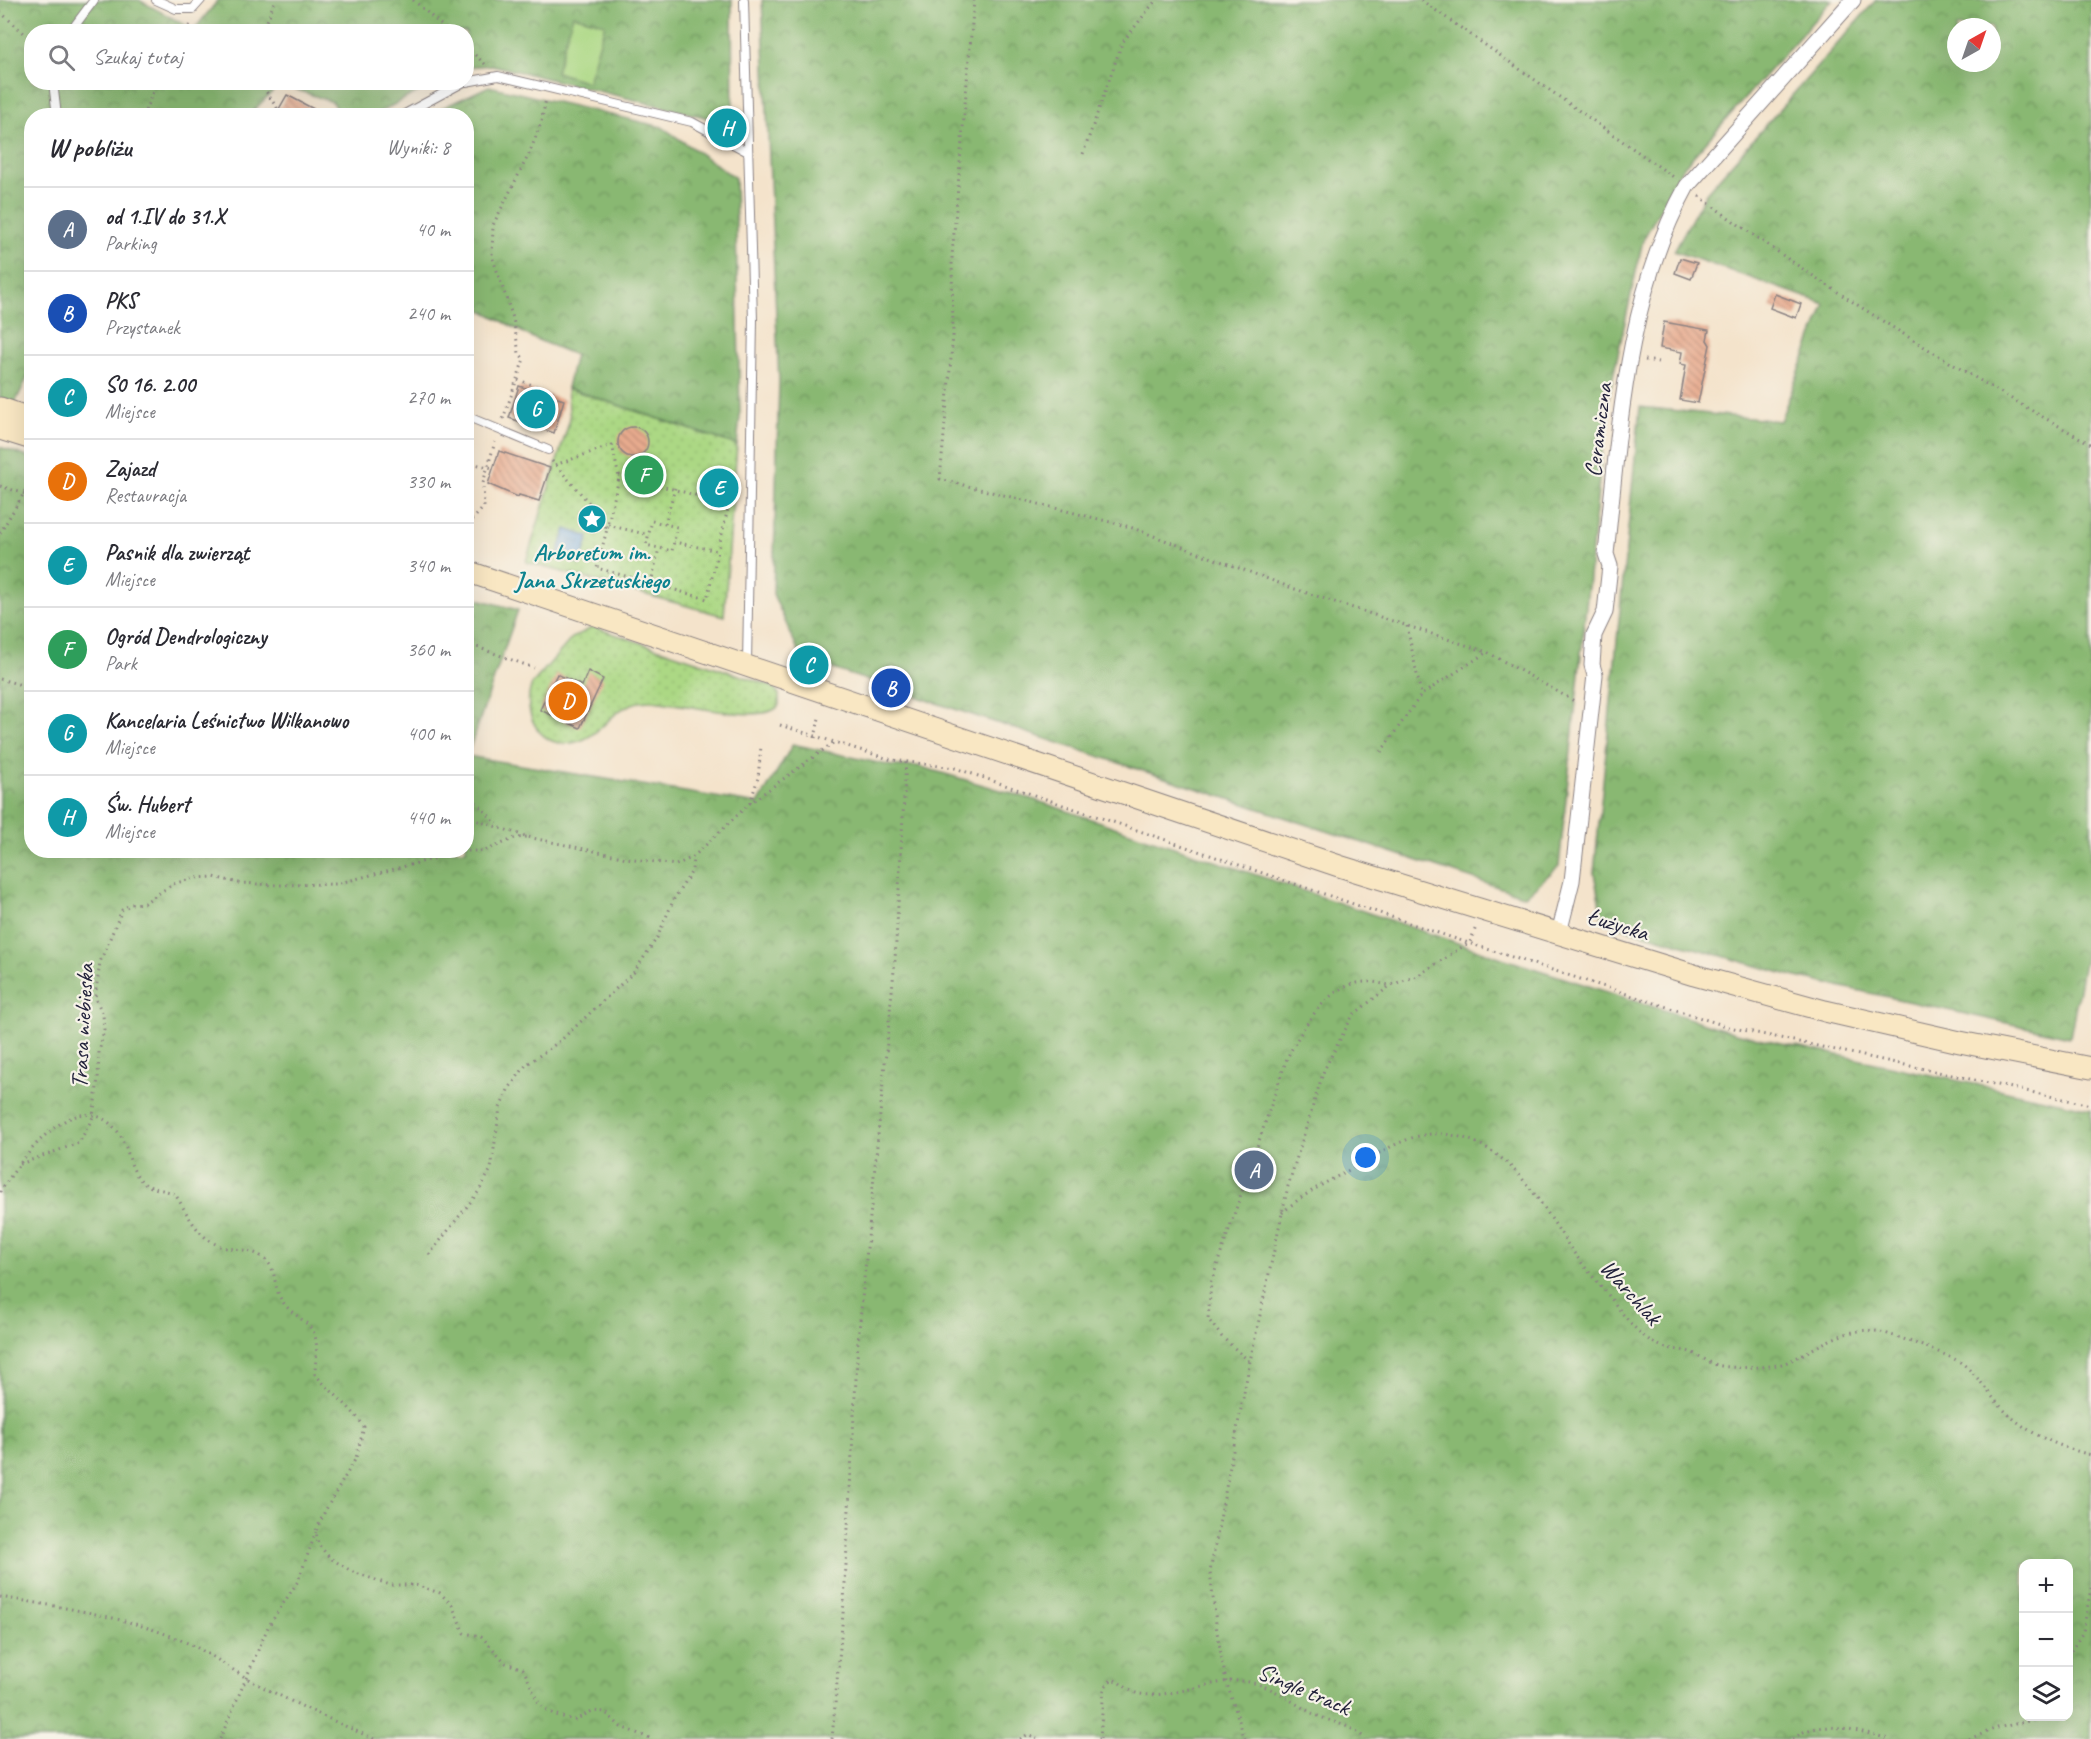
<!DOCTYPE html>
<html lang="pl">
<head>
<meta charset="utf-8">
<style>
	body { margin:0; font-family:Caveat,sans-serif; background:#f7f7f7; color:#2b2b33 }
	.controls { position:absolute; right:18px; bottom:18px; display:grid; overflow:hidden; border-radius:12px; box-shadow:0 6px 24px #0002 }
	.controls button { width:54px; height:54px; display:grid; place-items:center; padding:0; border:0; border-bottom:2px solid #e1e1e2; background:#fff; color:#2b2b33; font:30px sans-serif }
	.compass { position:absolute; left:1947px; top:18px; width:54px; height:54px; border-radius:50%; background:#fff; box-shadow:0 6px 24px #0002; rotate:40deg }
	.you { position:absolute; left:1366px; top:1158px; width:21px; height:21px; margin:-15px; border:4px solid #fff; border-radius:50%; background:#1a73e8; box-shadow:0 0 0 9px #1a73e833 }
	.badge { display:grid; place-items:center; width:39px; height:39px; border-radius:50%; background:#0b8043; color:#fff; font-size:20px; font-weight:700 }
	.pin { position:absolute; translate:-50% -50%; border:3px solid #fff; box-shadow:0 2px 6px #0006 }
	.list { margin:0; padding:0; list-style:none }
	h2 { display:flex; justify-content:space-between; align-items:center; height:78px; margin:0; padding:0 24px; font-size:26px }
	h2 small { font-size:20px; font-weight:400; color:#7c7c81 }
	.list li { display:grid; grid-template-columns:39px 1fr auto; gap:18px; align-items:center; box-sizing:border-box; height:84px; padding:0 24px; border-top:2px solid #e1e1e2 }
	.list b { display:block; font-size:22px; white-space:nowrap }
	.list p { margin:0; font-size:20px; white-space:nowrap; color:#7c7c81 }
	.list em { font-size:20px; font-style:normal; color:#7c7c81 }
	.icon { flex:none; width:33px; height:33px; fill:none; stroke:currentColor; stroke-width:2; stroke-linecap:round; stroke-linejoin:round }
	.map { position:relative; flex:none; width:2091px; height:1739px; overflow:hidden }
	.search { position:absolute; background:#fff; box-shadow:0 6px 24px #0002; left:24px; top:24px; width:450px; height:66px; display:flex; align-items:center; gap:15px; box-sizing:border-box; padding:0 21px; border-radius:24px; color:#7c7c81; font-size:22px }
	.panel { position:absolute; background:#fff; box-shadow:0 6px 24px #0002; left:24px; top:108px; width:450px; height:750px; border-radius:24px }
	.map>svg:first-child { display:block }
	.grass { fill:url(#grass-dots); stroke:#677d60; stroke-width:1.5 }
	.forest { fill:url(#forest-crowns); stroke:#566d56; stroke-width:1.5; fill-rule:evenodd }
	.park { fill:#acd884; stroke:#677d60; stroke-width:1.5 }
	.water { fill:url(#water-ripples); stroke:#48648c; stroke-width:1.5 }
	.building { fill:url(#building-back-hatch) }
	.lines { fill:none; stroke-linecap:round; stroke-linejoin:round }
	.lane-casing { stroke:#8b8283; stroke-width:10 }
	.street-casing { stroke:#8b8283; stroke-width:17 }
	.secondary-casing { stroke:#8b8283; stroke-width:23 }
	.path { stroke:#8b8283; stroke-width:3; stroke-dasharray:1.5 4.5; stroke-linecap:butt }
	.lane { stroke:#fff; stroke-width:8 }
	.street { stroke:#fff; stroke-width:15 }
	.secondary { stroke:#f9e7c3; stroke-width:21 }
	.labels { text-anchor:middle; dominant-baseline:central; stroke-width:4.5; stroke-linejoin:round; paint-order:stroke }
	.street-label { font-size:24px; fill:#22223b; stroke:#f7f3e8 }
	.culture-label { font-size:24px; font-weight:bold; fill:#0d838f; stroke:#f7f3e8 }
</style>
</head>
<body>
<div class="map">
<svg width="2091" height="1739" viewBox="0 0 2091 1739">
	<defs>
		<pattern id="grass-dots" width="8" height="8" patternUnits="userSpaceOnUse" patternTransform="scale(1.5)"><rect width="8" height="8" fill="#acd884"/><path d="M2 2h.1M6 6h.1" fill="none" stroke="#94b973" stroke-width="1.8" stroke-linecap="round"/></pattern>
		<pattern id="forest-crowns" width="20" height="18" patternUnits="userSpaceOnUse" patternTransform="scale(1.5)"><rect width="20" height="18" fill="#89b872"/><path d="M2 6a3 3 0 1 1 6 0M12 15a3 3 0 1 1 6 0" fill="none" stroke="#70955f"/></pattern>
		<pattern id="water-ripples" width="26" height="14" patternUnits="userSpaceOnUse" patternTransform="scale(1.5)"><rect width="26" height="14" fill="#6ea5dc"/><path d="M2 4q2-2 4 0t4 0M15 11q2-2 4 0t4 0" fill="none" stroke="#5a86b4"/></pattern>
		<pattern id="building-back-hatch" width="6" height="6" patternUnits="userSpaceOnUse" patternTransform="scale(1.5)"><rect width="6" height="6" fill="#e8ab8e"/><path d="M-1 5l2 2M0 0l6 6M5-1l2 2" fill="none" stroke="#bc8b75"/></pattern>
	</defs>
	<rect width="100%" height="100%" fill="#f7f3e8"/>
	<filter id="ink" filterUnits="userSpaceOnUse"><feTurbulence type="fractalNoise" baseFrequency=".0167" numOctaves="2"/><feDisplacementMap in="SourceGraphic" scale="12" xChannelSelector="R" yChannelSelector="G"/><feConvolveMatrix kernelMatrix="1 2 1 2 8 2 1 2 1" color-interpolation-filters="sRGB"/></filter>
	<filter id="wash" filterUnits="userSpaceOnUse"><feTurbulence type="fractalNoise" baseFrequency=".008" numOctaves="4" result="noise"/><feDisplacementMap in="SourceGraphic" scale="24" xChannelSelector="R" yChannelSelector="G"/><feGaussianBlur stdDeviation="1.35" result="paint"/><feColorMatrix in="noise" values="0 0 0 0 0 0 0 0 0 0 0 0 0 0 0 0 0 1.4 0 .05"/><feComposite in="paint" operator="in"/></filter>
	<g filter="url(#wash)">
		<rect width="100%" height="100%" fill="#f4e3cb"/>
		<g class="grass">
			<path d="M567,388l170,57 -13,171 -198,-54 44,-143z"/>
			<path d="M593,627l179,59 7,8v11c-13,22 -105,-4 -129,-4 -38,0 -43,33 -74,41 -35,10 -56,-29 -44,-58l40,-46z"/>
		</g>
		<g class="forest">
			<path d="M0,0h139l55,30 24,-30h514l1,124 -241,-59 -25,2 -1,-35h-434v50l403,1 -61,32h-33l-8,-13 -53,-18 -31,31 -217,1 -1,254 -16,33 -15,-5z"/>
			<path d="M762,0h1070l-150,169 -39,71 -36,164 -48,462 -34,30 -723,-237 -29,-65 6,-212z"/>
			<path d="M1876,0h215v925l-21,112 -278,-61 -189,-54 -9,-49 46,-466 140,14 45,-117 -151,-53 32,-58zM1956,27h36v36h-36z"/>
			<path d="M489,86l173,41 73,51 5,239 -3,28 -170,-57 8,-33 -42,-17 -66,-36 -1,-186 -39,-1z"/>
			<path d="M0,447l31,11 1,392h434l1,-254 51,14 -51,146 291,48 35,-60 99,22h26l117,34 473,160 227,73 356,76v630h-2091zM2024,1564h44v152h-44z"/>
		</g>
		<path class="park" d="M573,15l32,9 -17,58 -32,-10z"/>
		<path class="water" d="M566,529l23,8 -9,27 -23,-8z"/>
		<g id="blocks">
			<g class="building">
				<path d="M287,95l40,21h-36l-12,-7z"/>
				<path d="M1680,258l17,5 -6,16 -16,-6z"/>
				<path d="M1775,294l26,10 -5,14 -26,-10z"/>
				<path d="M1664,322l45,8 -2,10 3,5 -12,58 -18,-3 6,-35 -6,-1 2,-12 -22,-4z"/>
				<path d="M519,386l45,14 -10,33 -45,-15z"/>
				<circle cx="633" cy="442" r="15"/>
				<path d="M499,451l51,17 -11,33 -20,-6 -1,2 -30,-13z"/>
				<path d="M588,671l15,8 -23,49 -40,-18 17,-36 25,12z"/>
			</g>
		</g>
	</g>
	<g filter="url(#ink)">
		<use href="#blocks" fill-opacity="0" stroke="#8b8283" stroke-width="1.5"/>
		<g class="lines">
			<g class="lane-casing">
				<g id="lane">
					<path d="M156,0l20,9h17l8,-9"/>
					<path d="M744,0l9,320 -6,344"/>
					<path d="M70,32l24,-32"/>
					<path d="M53,82l4,34"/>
					<path d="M466,82l32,-6 194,46 56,30"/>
					<path d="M401,116l63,-34"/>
					<path d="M466,416l82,34"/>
				</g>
			</g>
			<g class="street-casing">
				<path id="street" d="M1559,933l13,-52 23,-206 -3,-10 2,-30 11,-23 5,-46 -4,-12c13,-122 20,-259 81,-368l166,-186"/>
			</g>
			<g class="secondary-casing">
				<g id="secondary">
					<path d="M0,408l32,11"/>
					<path d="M0,429l32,10"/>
					<path d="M466,571l873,295 355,109 131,36 135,31 131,26"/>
				</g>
			</g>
			<g class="path">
				<path d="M413,0l36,32"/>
				<path d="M974,0l-22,256 1,80 -13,143 190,48 162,61 195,64 89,50"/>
				<path d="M1421,0l254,178"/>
				<path d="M0,12l32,28"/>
				<path d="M188,32l2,-10"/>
				<path d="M263,32l12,-32"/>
				<path d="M466,47l19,17"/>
				<path d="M260,82l22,34"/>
				<path d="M143,116l14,-34"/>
				<path d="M1083,154l39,-111 34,-43"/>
				<path d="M1699,196c125,92 257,173 392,248"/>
				<path d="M1645,360l13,2"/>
				<path d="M518,380l38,13"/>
				<path d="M503,419l21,-60 -5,-6 -6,-35 -21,-62 1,-31 37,-73 11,-29 5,-24"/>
				<path d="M552,461l46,52 9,16 -10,39 110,31 11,-48 -44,-9"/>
				<path d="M466,462l27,6"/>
				<path d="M555,465l63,-22"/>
				<path d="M619,475l110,29 -11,47"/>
				<path d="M0,486l32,10"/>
				<path d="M652,521l25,6 -5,24 -26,-6z"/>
				<path d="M466,522l7,-3 11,-12 -1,-24 12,-41"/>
				<path d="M665,524l10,-36"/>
				<path d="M608,525l41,10"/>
				<path d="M607,528l12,-50 -7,-34"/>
				<path d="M0,533l24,-40 8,-23"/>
				<path d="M651,583l8,-35"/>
				<path d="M1407,626l14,68"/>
				<path d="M466,643l68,25"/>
				<path d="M0,679l32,9"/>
				<path d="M780,725l112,35 63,8 495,169 279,90 362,78"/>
				<path d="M815,738l4,-20"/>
				<path d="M1381,752l40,-57 66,-43"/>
				<path d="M466,787l9,14 22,23"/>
				<path d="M750,803l8,-25 3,-32"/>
				<path d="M466,817l62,20 99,21 49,7 17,-8 57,-54 83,-60"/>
				<path d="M20,1164l59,-21 14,-26 5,-38 1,-27 5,-22 -1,-16 -8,-16 5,-36 22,-52 9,-6 13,-1 29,-19 21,-6 20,-1 25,6 39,2 58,-1 128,-33h21l30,-13 13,-1"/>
				<path d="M0,1192c21,-32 76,-113 118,-60 13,17 9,38 27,52 7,5 22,6 30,10 14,22 24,48 52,54 13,2 23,1 35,9 16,11 10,25 18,40 7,16 26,21 34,36 5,12 1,28 1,41 16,19 36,32 49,53l-8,31 -31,53 -9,20 2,13 12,14 23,14 37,13h25l25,8 12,12 12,28 17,3 25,27 17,6c17,33 10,42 52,51l17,-9 13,1 16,15 31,12"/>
				<path d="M1282,1213c23,-21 48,-32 74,-47 25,-14 57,-35 86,-32 65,5 96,65 127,112 12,17 26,33 40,50 14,18 30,42 52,50 9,4 20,3 29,6 9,3 17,10 27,13 14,4 54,3 68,-2 31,-13 59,-39 96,-31 15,4 70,23 82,32 16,13 25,29 39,44 25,26 55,38 89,47"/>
				<path d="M429,1255l50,-64 12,-22 9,-61 8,-18 18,-25 34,-24 74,-69 23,-34 17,-39 18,-28 1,-14"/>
				<path d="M1249,1361l-27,-24 -14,-18 3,-36 76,-225c16,-30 39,-74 78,-76 8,-1 16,2 24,3"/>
				<path d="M0,1597c61,10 125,19 183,44 24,10 44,26 67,39 40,22 82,40 124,59"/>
				<path d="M2068,1656l15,-24 8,-44"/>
				<path d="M2068,1661v31"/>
				<path d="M220,1739l48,-112 30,-46 18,-49"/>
				<path d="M832,1739l12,-137 14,-261 37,-381 11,-199"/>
				<path d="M1020,1739l7,-4 10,4"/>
				<path d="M1100,1739l4,-51 8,-9c9,3 15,11 24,14 29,8 76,-14 105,-12 30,2 50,22 75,34 17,8 37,10 49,24"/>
				<path d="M1245,1739l-19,-58 -9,-49 -7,-60 40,-211 38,-175 36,-116 29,-55 38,-30 26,-9 53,-34 6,-15"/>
				<path d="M1793,1739c24,-22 67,-8 96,0"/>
				<path d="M1969,1739l28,-11 54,-12"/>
			</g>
			<use href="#lane" class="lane"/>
			<use href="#street" class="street"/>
			<use href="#secondary" class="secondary"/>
		</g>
	</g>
	<defs>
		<g id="sight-disc" transform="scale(1.5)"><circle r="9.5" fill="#0f9aa8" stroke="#f7f3e8"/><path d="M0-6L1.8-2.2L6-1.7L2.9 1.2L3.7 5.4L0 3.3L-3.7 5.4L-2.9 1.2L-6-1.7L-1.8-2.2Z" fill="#fff"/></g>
	</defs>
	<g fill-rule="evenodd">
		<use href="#sight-disc" x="592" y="519"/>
	</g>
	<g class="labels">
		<g class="street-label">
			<text transform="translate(1598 430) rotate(-83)">Ceramiczna</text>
			<text transform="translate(1618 924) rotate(17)">Łużycka</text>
			<text transform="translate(82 1026) rotate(-87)">Trasa niebieska</text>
			<text transform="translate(1631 1292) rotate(48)">Warchlak</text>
			<text transform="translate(1304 1689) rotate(23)">Single track</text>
		</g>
		<g class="culture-label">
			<text x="592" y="552">Arboretum im.<tspan x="592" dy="28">Jana Skrzetuskiego</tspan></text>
		</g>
	</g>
</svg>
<div class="controls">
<button>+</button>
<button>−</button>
<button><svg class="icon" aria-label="layers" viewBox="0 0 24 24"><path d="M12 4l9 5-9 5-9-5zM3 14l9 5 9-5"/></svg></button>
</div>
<svg class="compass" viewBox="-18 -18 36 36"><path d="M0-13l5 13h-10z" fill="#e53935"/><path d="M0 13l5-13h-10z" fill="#7c7c81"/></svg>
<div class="you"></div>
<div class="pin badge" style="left:1254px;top:1170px;background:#5c6f8a">A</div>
<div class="pin badge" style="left:891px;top:688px;background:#1a4fb4">B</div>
<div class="pin badge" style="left:809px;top:665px;background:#0f9aa8">C</div>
<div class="pin badge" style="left:568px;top:701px;background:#e8710a">D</div>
<div class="pin badge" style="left:719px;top:488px;background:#0f9aa8">E</div>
<div class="pin badge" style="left:644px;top:475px;background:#2e9e5b">F</div>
<div class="pin badge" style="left:536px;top:409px;background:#0f9aa8">G</div>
<div class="pin badge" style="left:727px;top:128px;background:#0f9aa8">H</div>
<div class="search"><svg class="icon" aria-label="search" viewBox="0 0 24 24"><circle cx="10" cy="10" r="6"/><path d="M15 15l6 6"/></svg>Szukaj tutaj</div>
<section class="panel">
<h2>W pobliżu<small>Wyniki: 8</small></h2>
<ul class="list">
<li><span class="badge" style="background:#5c6f8a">A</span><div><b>od 1.IV do 31.X</b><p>Parking</p></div><em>40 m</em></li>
<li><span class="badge" style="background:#1a4fb4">B</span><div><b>PKS</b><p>Przystanek</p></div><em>240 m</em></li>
<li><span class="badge" style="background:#0f9aa8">C</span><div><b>S0 16. 2.00</b><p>Miejsce</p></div><em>270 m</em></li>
<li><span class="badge" style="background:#e8710a">D</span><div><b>Zajazd</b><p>Restauracja</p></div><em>330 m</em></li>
<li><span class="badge" style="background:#0f9aa8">E</span><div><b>Pasnik dla zwierząt</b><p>Miejsce</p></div><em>340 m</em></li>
<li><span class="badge" style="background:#2e9e5b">F</span><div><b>Ogród Dendrologiczny</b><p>Park</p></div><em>360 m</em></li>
<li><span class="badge" style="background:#0f9aa8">G</span><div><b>Kancelaria Leśnictwo Wilkanowo</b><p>Miejsce</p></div><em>400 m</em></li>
<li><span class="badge" style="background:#0f9aa8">H</span><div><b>Św. Hubert</b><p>Miejsce</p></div><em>440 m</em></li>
</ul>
</section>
</div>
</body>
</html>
